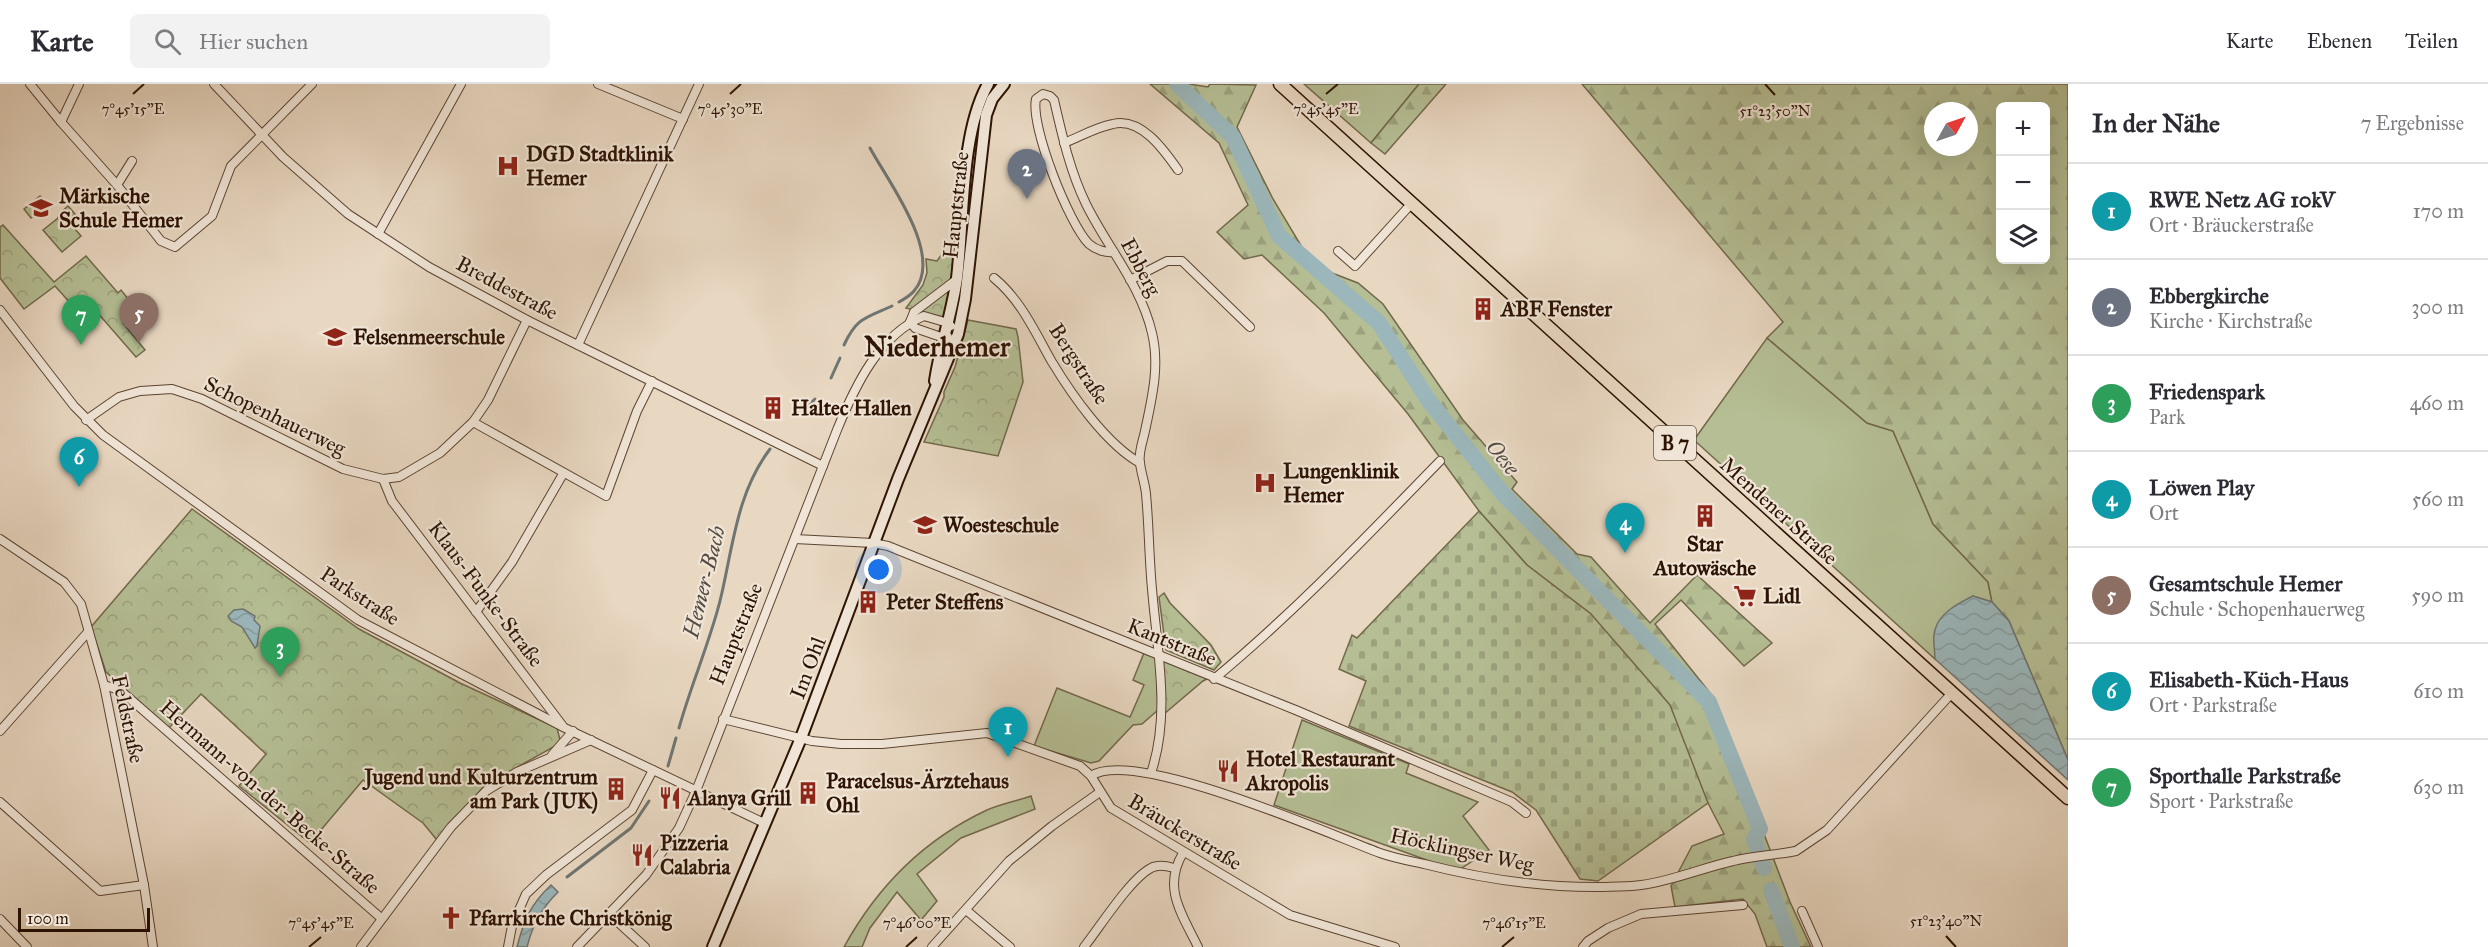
<!DOCTYPE html>
<html lang="de">
<head>
<meta charset="utf-8">
<style>
	body { margin:0; font-family:"IM FELL Great Primer",serif; background:#f2f2f3; color:#2b2b33 }
	.controls { position:absolute; right:18px; top:18px; display:grid; overflow:hidden; border-radius:9px; box-shadow:0 6px 24px #0002 }
	.controls button { width:54px; height:54px; display:grid; place-items:center; padding:0; border:0; border-bottom:2px solid #e1e1e2; background:#fff; color:#2b2b33; font:30px sans-serif }
	.compass { position:absolute; left:1924px; top:18px; width:54px; height:54px; border-radius:50%; background:#fff; box-shadow:0 6px 24px #0002; rotate:50deg }
	.scale { position:absolute; left:18px; bottom:15px; width:132px; box-sizing:border-box; padding-left:6px; border:3px solid #2d1302; border-top:0; font-size:16px; line-height:21px; white-space:nowrap; color:#2d1302; -webkit-text-stroke:4px #f0e5d7; paint-order:stroke }
	.you { position:absolute; left:879px; top:486px; width:21px; height:21px; margin:-15px; border:4px solid #fff; border-radius:50%; background:#1a73e8; box-shadow:0 0 0 9px #1a73e833 }
	.badge { display:grid; place-items:center; width:39px; height:39px; border-radius:50%; background:#0f766e; color:#fff; font-size:20px; font-weight:700 }
	.pin { position:absolute; translate:-50% -50px; filter:drop-shadow(0 2px 3px #0008) }
	.pin::after { content:''; position:absolute; top:32px; width:21px; height:18px; background:inherit; clip-path:polygon(0 0,100% 0,50% 100%) }
	.list { margin:0; padding:0; list-style:none }
	h2 { display:flex; justify-content:space-between; align-items:center; height:78px; margin:0; padding:0 24px; font-size:26px }
	h2 small { font-size:20px; font-weight:400; color:#7c7c81 }
	.list li { display:grid; grid-template-columns:39px 1fr auto; gap:18px; align-items:center; box-sizing:border-box; height:96px; padding:0 24px; border-top:2px solid #e1e1e2 }
	.list b { display:block; font-size:22px; white-space:nowrap }
	.list p { margin:0; font-size:20px; white-space:nowrap; color:#7c7c81 }
	.list em { font-size:20px; font-style:normal; color:#7c7c81 }
	.icon { flex:none; width:33px; height:33px; fill:none; stroke:currentColor; stroke-width:2; stroke-linecap:round; stroke-linejoin:round }
	.map { position:relative; flex:none; width:2068px; height:863px; overflow:hidden }
	header { display:flex; align-items:center; gap:36px; box-sizing:border-box; height:84px; padding:0 30px; background:#fff; border-bottom:2px solid #e1e1e2 }
	header strong { font-size:28px }
	nav { display:flex; gap:33px; margin-inline-start:auto; font-size:21px }
	.search { width:420px; height:54px; background:#f2f2f3; display:flex; align-items:center; gap:15px; box-sizing:border-box; padding:0 21px; border-radius:9px; color:#7c7c81; font-size:22px }
	main { display:flex }
	aside { flex:1; background:#fff }
	.map>svg:first-child { display:block }
	.green { fill:#b5be94; stroke:#71684b; stroke-width:1.5 }
	.forest { fill:url(#forest-firs); stroke:#71684b; stroke-width:1.5; fill-rule:evenodd }
	.cemetery { fill:url(#cemetery-stones); stroke:#71684b; stroke-width:1.5 }
	.park { fill:url(#park-crowns); stroke:#71684b; stroke-width:1.5 }
	.water { fill:url(#water-waves); stroke:#6f7572; stroke-width:1.5 }
	.lines { fill:none; stroke-linecap:round; stroke-linejoin:round }
	.stream { stroke:#6f7572; stroke-width:3 }
	.river { stroke:#9bb7bc; stroke-width:16 }
	.minor-casing { stroke:#5c4432; stroke-width:10 }
	.secondary-casing { stroke:#2d1302; stroke-width:14 }
	.primary-casing { stroke:#2d1302; stroke-width:15 }
	.minor { stroke:#f0e5d7; stroke-width:8 }
	.secondary { stroke:#f0e5d7; stroke-width:10 }
	.primary { stroke:#e8d7c1; stroke-width:12 }
	.ticks { fill:none; stroke:#2d1302; stroke-width:2 }
	.labels { text-anchor:middle; dominant-baseline:central; stroke-width:4.5; stroke-linejoin:round; paint-order:stroke }
	.shield { fill:#f0e5d7; stroke:#685242; stroke-width:1.5 }
	.shield-label { font-size:20px; font-weight:bold; fill:#2d1302 }
	.poi-label { font-size:21px; font-weight:bold; fill:#2d1302; stroke:#f0e5d7; text-anchor:start }
	.street-label { font-size:21px; fill:#2d1302; stroke:#f0e5d7 }
	.water-label { font-size:22px; font-style:italic; fill:#544c43; stroke:#f0e5d7 }
	.district-label { font-size:27px; font-weight:bold; fill:#2d1302; stroke:#f0e5d7 }
	.ticks-label { font-size:15px; text-anchor:middle; fill:#2d1302; stroke:#f0e5d7; stroke-width:4.5; stroke-linejoin:round; paint-order:stroke }
</style>
</head>
<body>
<header>
<strong>Karte</strong>
<div class="search"><svg class="icon" aria-label="search" viewBox="0 0 24 24"><circle cx="10" cy="10" r="6"/><path d="M15 15l6 6"/></svg>Hier suchen</div>
<nav><a>Karte</a><a>Ebenen</a><a>Teilen</a></nav>
</header>
<main>
<div class="map">
<svg width="2068" height="863" viewBox="0 0 2068 863">
	<defs>
		<pattern id="forest-firs" width="22" height="20" patternUnits="userSpaceOnUse" patternTransform="scale(1.5)"><rect width="22" height="20" fill="#b5be94"/><path d="M5 1l3.5 6h-7zM16 11l3.5 6h-7z" fill="#9ca27e"/></pattern>
		<pattern id="cemetery-stones" width="16" height="16" patternUnits="userSpaceOnUse" patternTransform="scale(1.5)"><rect width="16" height="16" fill="#b5be94"/><path d="M2 7V4a2 2 0 0 1 4 0v3zM10 15v-3a2 2 0 0 1 4 0v3z" fill="#9ca27e"/></pattern>
		<pattern id="park-crowns" width="20" height="18" patternUnits="userSpaceOnUse" patternTransform="scale(1.5)"><rect width="20" height="18" fill="#b5be94"/><path d="M2 6a3 3 0 1 1 6 0M12 15a3 3 0 1 1 6 0" fill="none" stroke="#9ca27e"/></pattern>
		<pattern id="water-waves" width="16" height="10" patternUnits="userSpaceOnUse" patternTransform="scale(1.5)"><rect width="16" height="10" fill="#9bb7bc"/><path d="M0 5q4-4 8 0t8 0" fill="none" stroke="#869ca0"/></pattern>
	</defs>
	<rect width="100%" height="100%" fill="#e8d7c1"/>
	<filter id="stains"><feTurbulence type="fractalNoise" baseFrequency=".00333" numOctaves="4"/><feColorMatrix values="0 0 0 0 .2 0 0 0 0 .09 0 0 0 0 .02 0 0 0 .5 -.17"/></filter>
	<radialGradient id="worn" r=".72"><stop offset=".6" stop-color="#630" stop-opacity="0"/><stop offset="1" stop-color="#630" stop-opacity=".3"/></radialGradient>
	<g class="green">
		<path d="M1304,0h115l-48,59z"/>
		<path d="M1767,254l100,85 26,8 40,93 55,58 4,20 -19,-6 -38,34v29l-241,-219z"/>
		<path d="M1144,569l12,3 2,54 -16,14 -9,1 -34,36 -8,2 -57,-17 23,-58 73,29 14,-32 -11,-5z"/>
		<path d="M1302,636l107,44 -3,9 72,29 -15,14 26,34 -30,20 -24,-7 -161,-58z"/>
		<path d="M1031,712l4,13 -74,29 -44,36 20,27 -16,19 -24,-28 -27,36 -8,19h-18c33,-60 81,-108 143,-137 14,-6 30,-9 44,-14z"/>
	</g>
	<g class="forest">
		<path d="M1150,0h39l19,3 2,-3 46,1 -19,42 36,72 30,50 29,24 26,10 25,21 80,116 54,62 -5,7 65,65 14,3 59,66 47,-48 75,68 -28,23 -63,-66 -26,24 55,69 80,209 21,45h-44l-12,-33 -12,-15 -68,8 -4,-21 21,-40 32,-12 -16,-31 -117,-189 -64,-49 -48,-54 -71,-97 -84,-101 -62,-58 -18,4 -27,-27 31,-27 -29,-62z"/>
		<path d="M1419,0h27l-61,70 -14,-11z"/>
		<path d="M1582,0h486v676l-59,-139 -17,-19 -4,-20 -55,-58 -40,-93 -26,-8 -100,-85 16,-16zM2000,22h46v154h-46zM1933,27h36v36h-36z"/>
	</g>
	<path class="cemetery" d="M1479,427l48,54 64,49 79,91 38,98 -110,78 -18,-2 -44,-69 -24,-18 -163,-66 17,-45 -27,-12 13,-34 5,3z"/>
	<g class="park">
		<path d="M40,112l7,8 -16,14 -7,-9z"/>
		<path d="M68,122l7,8 -7,7 13,15 -19,16 -19,-22 15,-12 1,-4z"/>
		<path d="M3,141l51,57 32,-26 32,37 3,-3 16,20 -14,13 22,27 -9,7 -53,-61 -11,9 -17,-19 -31,23 -24,-31v-51z"/>
		<path d="M955,165l-8,69 -41,-10 17,-23 4,-12 -1,-14 11,2 5,-7z"/>
		<path d="M968,236l48,9 2,8 5,45 -25,74 -74,-14 20,-45v-5l11,-25z"/>
		<path d="M192,425l167,120 101,54 97,45 3,12 -3,5 -72,40 -48,55 -14,-17 -60,-43 -53,63 -71,-57 27,-32 -65,-60 -32,34 -63,-56 -15,-45z"/>
		<path d="M1164,509l6,10 41,42 10,17 -7,8 -48,-20 -7,-53z"/>
		<path d="M1160,573l49,21 -6,3 -39,33z"/>
	</g>
	<g class="water">
		<path d="M1973,512l19,6 17,19 59,139v20l-133,-121c0,-9 -3,-21 0,-29 4,-17 24,-27 38,-34z"/>
		<path d="M243,525l12,7 -1,4 6,6 -3,20 -2,2 -13,-21 -11,-6 -3,-5 6,-6z"/>
		<path d="M551,801l7,7c-17,17 -25,32 -31,55h-10c7,-27 13,-42 34,-62z"/>
	</g>
	<g class="lines">
		<g class="stream">
			<path d="M870,64c17,32 75,107 44,143 -4,5 -10,8 -15,11"/>
			<path d="M844,261c13,-28 22,-27 48,-39"/>
			<path d="M831,294l9,-20"/>
			<path d="M807,323l8,-8"/>
			<path d="M679,644c12,-43 30,-84 41,-127 13,-53 16,-107 50,-152"/>
			<path d="M668,682l8,-28"/>
			<path d="M567,793l64,-49 18,-27"/>
		</g>
		<g class="river">
			<path d="M1177,0l56,53 46,99 100,87 50,78 75,94 205,207 51,127 -6,10 10,29"/>
			<path d="M1771,806l21,57"/>
		</g>
		<g class="minor-casing">
			<g id="minor">
				<path d="M30,0l31,38 56,63 44,56 14,6 37,-31 19,-50 81,-82"/>
				<path d="M214,0l69,73 65,57 81,53 98,53 296,146"/>
				<path d="M598,0l85,35"/>
				<path d="M61,38l18,-38"/>
				<path d="M1064,59c16,-6 32,-16 49,-19 28,-7 51,26 65,46"/>
				<path d="M117,101l15,-24"/>
				<path d="M378,150l83,-150"/>
				<path d="M1338,167l17,15 57,-63"/>
				<path d="M1114,168c-8,1 -18,-2 -25,-8 -20,-20 -59,-118 -53,-145l7,-5 7,2 4,4c8,35 16,71 32,104 21,43 55,81 66,129 8,33 0,65 -7,98 -2,10 -7,22 -5,32 1,10 5,20 6,31 3,31 3,63 6,95 5,61 19,125 -1,184"/>
				<path d="M994,194c27,22 41,54 58,84 20,33 54,82 88,101"/>
				<path d="M1130,196l37,-19h15l68,66"/>
				<path d="M0,226l74,96 29,29 255,185 207,108 199,95"/>
				<path d="M910,238l5,6 29,10 4,-1"/>
				<path d="M910,238l4,-10 42,-32"/>
				<path d="M578,261l121,-261"/>
				<path d="M86,336l33,-23 21,-6 32,-2 30,10 141,70 40,10 16,-2 41,-24 33,-31 15,-22 39,-80"/>
				<path d="M473,338l133,74 31,-85 15,-30"/>
				<path d="M383,395l9,22 170,224"/>
				<path d="M0,455l64,43 17,22 23,81 40,200 9,62"/>
				<path d="M795,455l78,4 15,3 410,165 214,91 14,11"/>
				<path d="M476,528l36,-50 51,-88"/>
				<path d="M1214,595c81,-67 153,-143 226,-218"/>
				<path d="M104,601l15,5 9,7 253,221"/>
				<path d="M723,635l89,22 29,3h41l105,-11 93,33 11,10 20,32 179,107 105,32"/>
				<path d="M0,647l88,-99"/>
				<path d="M552,671l21,-24"/>
				<path d="M1091,692c42,-29 238,58 289,77 14,5 30,8 44,11 59,15 119,24 180,23 12,-1 25,0 37,-2 31,-4 61,-17 92,-24 20,-5 42,-6 63,-10l31,-21 124,-136"/>
				<path d="M0,718l100,89 44,-6"/>
				<path d="M1183,769c-21,35 -1,61 15,94"/>
				<path d="M966,826l44,37"/>
				<path d="M1802,827l16,36"/>
				<path d="M608,829l37,34"/>
				<path d="M0,835l27,28"/>
				<path d="M361,863l90,-120 35,-36 31,-19 74,-32"/>
				<path d="M508,863l4,-21 14,-32 20,-19 86,-65 21,-40"/>
				<path d="M577,863l69,-72 33,-47 17,-37 141,-361c18,-44 42,-95 87,-114l24,7 3,3"/>
				<path d="M932,863l77,-86 43,-35 48,-34"/>
				<path d="M1084,863c16,-20 46,-68 67,-79 7,-4 16,-2 23,0"/>
				<path d="M1583,863l5,-6 20,-13 33,-14 102,-9"/>
			</g>
		</g>
		<g class="secondary-casing">
			<g id="secondary">
				<path d="M935,297c5,-34 17,-68 22,-103 7,-58 3,-144 31,-194"/>
				<path d="M713,863l88,-209 97,-259 60,-145 7,-35 21,-184 6,-16 12,-15"/>
			</g>
		</g>
		<g class="primary-casing">
			<path id="primary" d="M1280,0l788,714"/>
		</g>
		<use href="#minor" class="minor"/>
		<use href="#secondary" class="secondary"/>
		<use href="#primary" class="primary"/>
	</g>
	<path class="ticks" d="M1765,0l10,11M133,10l11,-10M730,10l11,-10M1326,10l12,-10M1946,852l10,11M309,863l12,-10M906,863l11,-10M1502,863l12,-10"/>
	<defs>
		<g id="hospital-bare" transform="scale(1.8)"><path d="M-5-5h3v3.5h4V-5h3V5h-3V1.5h-4V5h-3Z" fill="#8f2418" stroke="#f0e5d7" stroke-width="2.5" paint-order="stroke"/></g>
		<g id="school-bare" transform="scale(1.8)"><path d="M0-5L7-2L0 1L-7-2ZM-4 1L0 2.5L4 1V4Q0 6-4 4Z" fill="#8f2418" stroke="#f0e5d7" stroke-width="2.5" paint-order="stroke"/></g>
		<g id="building-bare" transform="scale(1.8)"><path d="M-4-6H4V6H1V3H-1V6H-4ZM-2.5-4.3h1.7v1.8h-1.7ZM.8-4.3h1.7v1.8H.8ZM-2.5-1h1.7V.8h-1.7ZM.8-1h1.7V.8H.8Z" fill="#8f2418" stroke="#f0e5d7" stroke-width="2.5" paint-order="stroke"/></g>
		<g id="supermarket-bare" transform="scale(1.8)"><path d="M-6-5.5h2.5l.6 2H6L4.5 2H-2.5L-4.4-4H-6ZM-1.5 3.2a1.3 1.3 0 1 0 .1 0ZM3 3.2a1.3 1.3 0 1 0 .1 0Z" fill="#8f2418" stroke="#f0e5d7" stroke-width="2.5" paint-order="stroke"/></g>
		<g id="restaurant-bare" transform="scale(1.8)"><path d="M-5-6h1v4h1v-4h1v4h1v-4h1v5L-1.5 .5V6h-2V.5L-5-1ZM5-6V6H3V1.5H1.5Q1.5-4 5-6Z" fill="#8f2418" stroke="#f0e5d7" stroke-width="2.5" paint-order="stroke"/></g>
		<g id="church-bare" transform="scale(1.8)"><path d="M-1.2-6h2.4v3.5h3.3v2.4h-3.3V6h-2.4V-.1h-3.3v-2.4h3.3Z" fill="#8f2418" stroke="#f0e5d7" stroke-width="2.5" paint-order="stroke"/></g>
	</defs>
	<g fill-rule="evenodd">
		<use href="#hospital-bare" x="508" y="82"/>
		<use href="#school-bare" x="41" y="124"/>
		<use href="#building-bare" x="1483" y="225"/>
		<use href="#school-bare" x="335" y="253"/>
		<use href="#building-bare" x="773" y="324"/>
		<use href="#hospital-bare" x="1265" y="399"/>
		<use href="#building-bare" x="1705" y="432"/>
		<use href="#school-bare" x="925" y="441"/>
		<use href="#supermarket-bare" x="1745" y="512"/>
		<use href="#building-bare" x="868" y="518"/>
		<use href="#restaurant-bare" x="1228" y="687"/>
		<use href="#building-bare" x="616" y="705"/>
		<use href="#building-bare" x="808" y="709"/>
		<use href="#restaurant-bare" x="670" y="714"/>
		<use href="#restaurant-bare" x="642" y="771"/>
		<use href="#church-bare" x="451" y="834"/>
	</g>
	<g class="labels">
		<rect class="shield" x="1654" y="342" width="42" height="34" rx="4.5"/>
		<g class="shield-label">
			<text x="1675" y="359">B 7</text>
		</g>
		<g class="poi-label">
			<text x="526" y="70">DGD Stadtklinik<tspan x="526" dy="24">Hemer</tspan></text>
			<text x="59" y="112">Märkische<tspan x="59" dy="24">Schule Hemer</tspan></text>
			<text x="1501" y="225">ABF Fenster</text>
			<text x="353" y="253">Felsenmeerschule</text>
			<text x="791" y="324">Haltec Hallen</text>
			<text x="1283" y="387">Lungenklinik<tspan x="1283" dy="24">Hemer</tspan></text>
			<text x="943" y="441">Woesteschule</text>
			<text x="1705" y="460" text-anchor="middle">Star<tspan x="1705" dy="24">Autowäsche</tspan></text>
			<text x="1763" y="512">Lidl</text>
			<text x="886" y="518">Peter Steffens</text>
			<text x="1246" y="675">Hotel Restaurant<tspan x="1246" dy="24">Akropolis</tspan></text>
			<text x="598" y="693" text-anchor="end">Jugend und Kulturzentrum<tspan x="598" dy="24">am Park (JUK)</tspan></text>
			<text x="826" y="697">Paracelsus-Ärztehaus<tspan x="826" dy="24">Ohl</tspan></text>
			<text x="688" y="714">Alanya Grill</text>
			<text x="660" y="759">Pizzeria<tspan x="660" dy="24">Calabria</tspan></text>
			<text x="469" y="834">Pfarrkirche Christkönig</text>
		</g>
		<g class="street-label">
			<text transform="translate(956 121) rotate(-84)">Hauptstraße</text>
			<text transform="translate(1141 183) rotate(62)">Ebberg</text>
			<text transform="translate(507 204) rotate(28)">Breddestraße</text>
			<text transform="translate(1079 280) rotate(57)">Bergstraße</text>
			<text transform="translate(275 332) rotate(26)">Schopenhauerweg</text>
			<text transform="translate(1779 427) rotate(42)">Mendener Straße</text>
			<text transform="translate(486 510) rotate(53)">Klaus-Funke-Straße</text>
			<text transform="translate(360 512) rotate(33)">Parkstraße</text>
			<text transform="translate(736 550) rotate(-68)">Hauptstraße</text>
			<text transform="translate(1172 558) rotate(22)">Kantstraße</text>
			<text transform="translate(808 584) rotate(-69)">Im Ohl</text>
			<text transform="translate(128 635) rotate(78)">Feldstraße</text>
			<text transform="translate(270 713) rotate(41)">Hermann-von-der-Becke-Straße</text>
			<text transform="translate(1185 748) rotate(31)">Bräuckerstraße</text>
			<text transform="translate(1462 766) rotate(12)">Höcklingser Weg</text>
		</g>
		<g class="water-label">
			<text transform="translate(1503 373) rotate(52)">Oese</text>
			<text transform="translate(704 498) rotate(-76)">Hemer-Bach</text>
		</g>
		<g class="district-label">
			<text x="937" y="262">Niederhemer</text>
		</g>
	</g>
	<g class="ticks-label">
		<text x="133" y="30">7°45'15"E</text>
		<text x="1326" y="30">7°45'45"E</text>
		<text x="730" y="30">7°45'30"E</text>
		<text x="1775" y="32">51°23'50"N</text>
		<text x="1946" y="842">51°23'40"N</text>
		<text x="321" y="844">7°45'45"E</text>
		<text x="917" y="844">7°46'00"E</text>
		<text x="1514" y="844">7°46'15"E</text>
	</g>
	<rect width="100%" height="100%" filter="url(#stains)"/>
	<rect width="100%" height="100%" fill="url(#worn)"/>
</svg>
<div class="controls">
<button>+</button>
<button>−</button>
<button><svg class="icon" aria-label="layers" viewBox="0 0 24 24"><path d="M12 4l9 5-9 5-9-5zM3 14l9 5 9-5"/></svg></button>
</div>
<svg class="compass" viewBox="-18 -18 36 36"><path d="M0-13l5 13h-10z" fill="#e53935"/><path d="M0 13l5-13h-10z" fill="#7c7c81"/></svg>
<div class="scale">100 m</div>
<div class="you"></div>
<div class="pin badge" style="left:1008px;top:673px;background:#0f9aa8">1</div>
<div class="pin badge" style="left:1027px;top:115px;background:#6b7280">2</div>
<div class="pin badge" style="left:280px;top:593px;background:#2e9e5b">3</div>
<div class="pin badge" style="left:1625px;top:469px;background:#0f9aa8">4</div>
<div class="pin badge" style="left:139px;top:259px;background:#8d6e63">5</div>
<div class="pin badge" style="left:79px;top:403px;background:#0f9aa8">6</div>
<div class="pin badge" style="left:81px;top:261px;background:#2e9e5b">7</div>
</div>
<aside>
<h2>In der Nähe<small>7 Ergebnisse</small></h2>
<ul class="list">
<li><span class="badge" style="background:#0f9aa8">1</span><div><b>RWE Netz AG 10kV</b><p>Ort · Bräuckerstraße</p></div><em>170 m</em></li>
<li><span class="badge" style="background:#6b7280">2</span><div><b>Ebbergkirche</b><p>Kirche · Kirchstraße</p></div><em>300 m</em></li>
<li><span class="badge" style="background:#2e9e5b">3</span><div><b>Friedenspark</b><p>Park</p></div><em>460 m</em></li>
<li><span class="badge" style="background:#0f9aa8">4</span><div><b>Löwen Play</b><p>Ort</p></div><em>560 m</em></li>
<li><span class="badge" style="background:#8d6e63">5</span><div><b>Gesamtschule Hemer</b><p>Schule · Schopenhauerweg</p></div><em>590 m</em></li>
<li><span class="badge" style="background:#0f9aa8">6</span><div><b>Elisabeth-Küch-Haus</b><p>Ort · Parkstraße</p></div><em>610 m</em></li>
<li><span class="badge" style="background:#2e9e5b">7</span><div><b>Sporthalle Parkstraße</b><p>Sport · Parkstraße</p></div><em>630 m</em></li>
</ul>
</aside>
</main>
</body>
</html>
